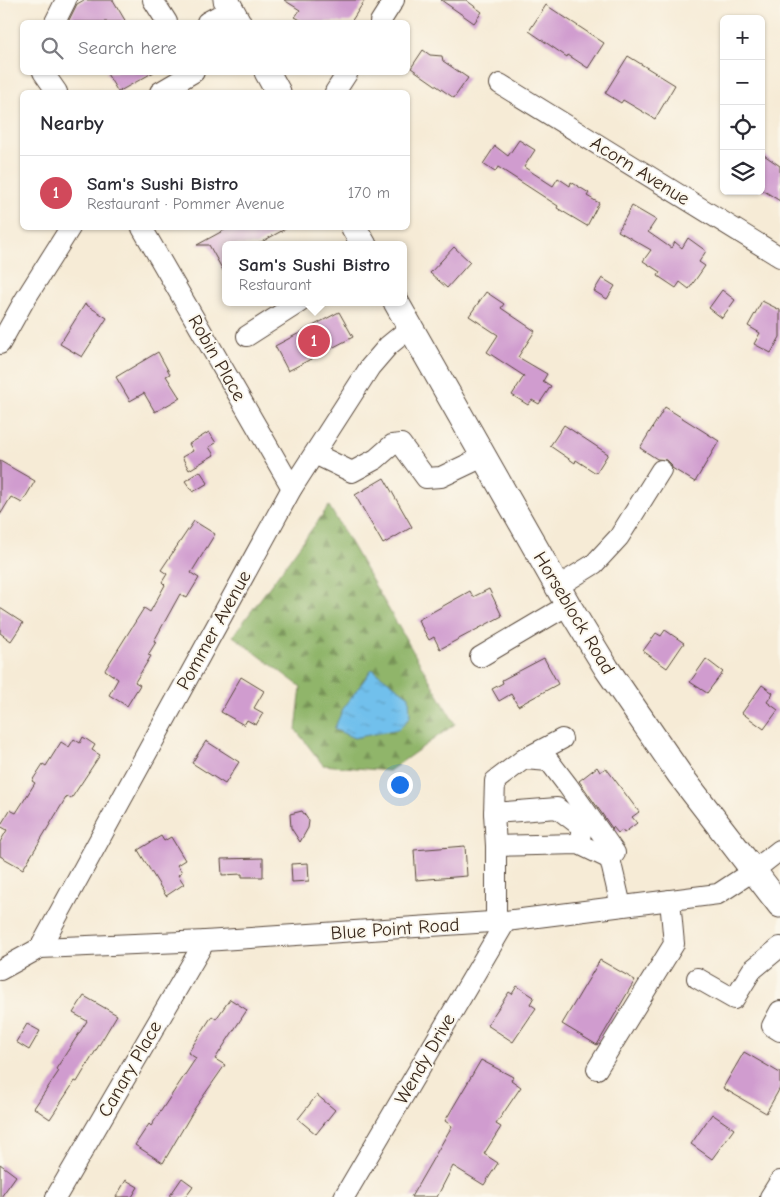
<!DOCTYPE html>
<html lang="en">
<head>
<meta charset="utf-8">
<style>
	body { margin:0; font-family:"Comic Neue",sans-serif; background:#f7f7f7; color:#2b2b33 }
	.controls { position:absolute; right:15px; top:15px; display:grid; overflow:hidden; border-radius:8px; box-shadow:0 1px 4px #0004 }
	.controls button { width:45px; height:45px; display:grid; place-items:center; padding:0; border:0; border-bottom:1px solid #e1e1e2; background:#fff; color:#2b2b33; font:25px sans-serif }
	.you { position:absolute; left:399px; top:784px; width:18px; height:18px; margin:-12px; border:4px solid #fff; border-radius:50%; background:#1a73e8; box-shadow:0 0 0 8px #1a73e833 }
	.badge { display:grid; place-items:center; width:32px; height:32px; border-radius:50%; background:#d1495b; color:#fff; font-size:16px; font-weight:700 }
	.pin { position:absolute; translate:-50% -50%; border:2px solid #fff; box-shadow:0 1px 5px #0006 }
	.popup { position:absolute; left:222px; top:241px; width:185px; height:65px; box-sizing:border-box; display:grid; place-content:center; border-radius:8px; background:#fff; filter:drop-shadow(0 1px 4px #0005); font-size:16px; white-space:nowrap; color:#7c7c81 }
	.popup b { font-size:19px; color:#2b2b33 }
	.popup::after { content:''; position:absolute; left:50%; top:100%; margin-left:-10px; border:10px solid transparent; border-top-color:#fff }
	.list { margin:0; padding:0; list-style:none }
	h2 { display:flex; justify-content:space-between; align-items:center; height:65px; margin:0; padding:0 20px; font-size:21px }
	h2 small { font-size:16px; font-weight:400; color:#7c7c81 }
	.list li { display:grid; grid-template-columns:32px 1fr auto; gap:15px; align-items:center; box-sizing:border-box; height:75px; padding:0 20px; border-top:1px solid #e1e1e2 }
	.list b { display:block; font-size:19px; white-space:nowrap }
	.list p { margin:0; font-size:16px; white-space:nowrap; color:#7c7c81 }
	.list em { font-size:16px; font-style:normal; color:#7c7c81 }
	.icon { flex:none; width:28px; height:28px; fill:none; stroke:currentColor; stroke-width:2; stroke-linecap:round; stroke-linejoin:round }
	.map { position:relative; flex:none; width:780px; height:1197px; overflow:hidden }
	.search { position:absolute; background:#fff; box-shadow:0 1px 4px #0004; left:20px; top:20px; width:390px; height:55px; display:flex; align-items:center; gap:12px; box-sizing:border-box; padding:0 18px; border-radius:8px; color:#7c7c81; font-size:19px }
	.panel { position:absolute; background:#fff; box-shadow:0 1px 4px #0004; left:20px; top:90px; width:390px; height:140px; border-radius:8px }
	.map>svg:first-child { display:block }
	.forest { fill:url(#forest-firs); stroke:#667044 }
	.water { fill:url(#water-ripples); stroke:#567585 }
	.building { fill:#d09ccf }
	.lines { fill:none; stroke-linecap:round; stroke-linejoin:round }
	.minor-casing { stroke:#57473a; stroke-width:22 }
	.major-casing { stroke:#57473a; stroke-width:27 }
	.minor { stroke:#fff; stroke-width:20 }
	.major { stroke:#fff; stroke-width:25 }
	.labels { text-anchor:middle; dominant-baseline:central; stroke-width:4; stroke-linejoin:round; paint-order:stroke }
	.street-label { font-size:19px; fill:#3b2a1e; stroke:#fbf7ec }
</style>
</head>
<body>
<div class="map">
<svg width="780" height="1197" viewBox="0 0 780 1197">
	<defs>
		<pattern id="forest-firs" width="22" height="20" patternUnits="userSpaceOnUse" patternTransform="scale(1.25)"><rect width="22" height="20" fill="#90b56a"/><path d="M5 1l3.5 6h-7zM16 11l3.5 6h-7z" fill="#779357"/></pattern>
		<pattern id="water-ripples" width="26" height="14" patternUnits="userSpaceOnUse" patternTransform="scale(1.25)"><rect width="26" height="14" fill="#71c0ec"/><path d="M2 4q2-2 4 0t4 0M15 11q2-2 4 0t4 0" fill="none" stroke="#5e9cbf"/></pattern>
	</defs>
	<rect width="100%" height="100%" fill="#fbf7ec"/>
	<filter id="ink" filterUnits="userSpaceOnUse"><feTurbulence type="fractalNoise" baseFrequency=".02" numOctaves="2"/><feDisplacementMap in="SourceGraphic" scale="10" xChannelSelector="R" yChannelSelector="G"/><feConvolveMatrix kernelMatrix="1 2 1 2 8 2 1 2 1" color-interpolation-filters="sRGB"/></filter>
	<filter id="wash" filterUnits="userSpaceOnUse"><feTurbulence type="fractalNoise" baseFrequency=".0096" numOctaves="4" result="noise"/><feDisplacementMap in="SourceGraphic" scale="20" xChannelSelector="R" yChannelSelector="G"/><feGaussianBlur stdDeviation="1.12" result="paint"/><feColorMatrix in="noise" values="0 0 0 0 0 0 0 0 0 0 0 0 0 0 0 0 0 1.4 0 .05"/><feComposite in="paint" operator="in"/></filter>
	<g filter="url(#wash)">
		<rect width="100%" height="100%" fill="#f6ebd6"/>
		<path class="forest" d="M329,506l126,218 -66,47 -66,-6 -27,-35 5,-43 -68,-51z"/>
		<path class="water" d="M372,669l37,27 1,21 -11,12 -45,9 -20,-9 9,-20z"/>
		<g id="blocks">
			<g class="building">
				<path d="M84,0h29l13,22h-58l9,-18z"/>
				<path d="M284,0h81l-14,22h-47l-9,-5 5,-7z"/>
				<path d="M441,0h25l16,12 -8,11z"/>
				<path d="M546,5l58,38 -16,25 -20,-13 -1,2 -38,-26z"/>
				<path d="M423,50l7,5 12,1 1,5 25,17 -14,20 -43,-30z"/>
				<path d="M628,56l47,29 -20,34 -32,-19 -2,3 -16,-10z"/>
				<path d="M106,72h48l-36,20z"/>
				<path d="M519,140l16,10 -11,17 29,19 5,-8 12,8 1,-4 18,11 -2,3 12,7 -12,23 -30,-18 1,-2 -60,-39 -3,5 -12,-8 12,-18 13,10z"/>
				<path d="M761,153l19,13v35l-19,-12z"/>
				<path d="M632,206l24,14 -8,12 23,16 4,-6 7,6 6,-10 18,13 -7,11 6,4 -16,23 -9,-7 -4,6 -18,-12 2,-4 -17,-11 8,-11 -33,-19z"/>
				<path d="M228,228h59l-31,17h-31v29l-16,-29h-12z"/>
				<path d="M454,247l16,15 -23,26 -17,-15z"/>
				<path d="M602,278l13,8 -8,13 -13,-8z"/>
				<path d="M722,290l13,10 -13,18 -13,-10z"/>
				<path d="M486,292l18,12 -3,4 34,23 -17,26 29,17 -4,7 8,5 -12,18 -7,-4 -4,5 -16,-10 12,-19 -37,-24 11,-17 -29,-19z"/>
				<path d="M762,301l18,9v27l-9,16 -17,-9 6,-11 -12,-7z"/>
				<path d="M85,304l22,14 -25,39 -22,-13z"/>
				<path d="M339,312l14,25 -65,34 -13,-25z"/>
				<path d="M158,352l12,22 -4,2 14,22 -25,14 -11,-19 -14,8 -14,-24z"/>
				<path d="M665,407l54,34 -24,41 -23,-14 -1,-4 -4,-4 -10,-1 -17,-11z"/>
				<path d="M564,425l44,29 -12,19 -20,-13 -1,3 -25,-17z"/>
				<path d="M209,432l7,11 -7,4 5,8 -25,15 -7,-13 11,-6 -4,-7z"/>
				<path d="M0,461l35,20 -13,22 -11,-6 -11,18z"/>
				<path d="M200,471l8,12 -15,9 -8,-11z"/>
				<path d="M384,478l28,49 -29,17 -28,-49z"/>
				<path d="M194,521l21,13 -24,39 8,5 -12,20 -7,-4 -26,47 2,1 -8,13 3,1 -16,26 5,3 -13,21 -18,-11 9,-16 -13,-9 39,-62 6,4 15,-27 -3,-3 5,-8 -6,-4z"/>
				<path d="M489,589l13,27 -62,33 -6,-12 -5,3 -11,-20 52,-29 3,6z"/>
				<path d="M0,608l23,15 -12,18 -11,-8z"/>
				<path d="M665,630l19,13 -17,25 -24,-17 13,-18 5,3z"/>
				<path d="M544,658l14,26 -40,22 -7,-12 -12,7 -7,-12 11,-6 -1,-3z"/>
				<path d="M706,659l17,13 -16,21 -17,-11z"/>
				<path d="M241,677l23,14 -10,17 9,5 -7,12 -9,-5 -3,5 -23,-13z"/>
				<path d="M762,685l11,8 -6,9 11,8 -14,19 -22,-16z"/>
				<path d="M83,737l12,8 -3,5 8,5 -29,44 -4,-3 -44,73 -23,-13v-14l7,-12 -7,-4 10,-16 6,3 19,-30 -3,-2 11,-17 3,2 15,-24 8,5 5,-8 6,4z"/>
				<path d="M206,741l33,21 -14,22 -33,-21z"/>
				<path d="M597,767l3,5 6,-4 33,44 -7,5 5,6 -13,10 -2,-3 -4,3 -5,-6 -1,1 -33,-47z"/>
				<path d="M302,811l7,10 -1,7 -8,14 -9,-14 -1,-14z"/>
				<path d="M161,836l3,5 7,-4 14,23 -8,5 5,7 -4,3 6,9 -18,12 -28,-46z"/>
				<path d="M465,846l2,30 -51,4 -2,-30z"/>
				<path d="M263,858v19h-21v-3l-20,1 -1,-16z"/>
				<path d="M308,863l1,18 -17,1 -1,-18z"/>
				<path d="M600,960l35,20 -38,65 -35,-21z"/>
				<path d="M517,986l17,11 -4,7 6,4 -23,34 -26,-17 22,-33 3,2z"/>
				<path d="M84,996l33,19 -40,67 -2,-1 -25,38 -16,-11 25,-37 -3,-2 31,-48 -14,-8z"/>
				<path d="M230,999l17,11 -32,49 10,6 -30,43 -32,55 -28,-18 14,-21 2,2 45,-68 -8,-5 24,-37 4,3z"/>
				<path d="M27,1024l13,7 -11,19 -13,-8z"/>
				<path d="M744,1052l36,21v15l-14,25 -43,-25z"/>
				<path d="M481,1060l32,17 -2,3 10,7 -25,37 5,3 -17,27 14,9 -14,22 -31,-19 -16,31h-26l41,-71 -7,-5z"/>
				<path d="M317,1095l18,15 -19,24 -18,-15z"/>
				<path d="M712,1114l22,15 -22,30 -21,-15z"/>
				<path d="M0,1164l16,12 -15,21h-1z"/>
				<path d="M182,1178l11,8 -8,11h-16z"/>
				<path d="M126,1180l12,7 -6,10h-16z"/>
			</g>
		</g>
	</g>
	<g filter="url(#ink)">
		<use href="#blocks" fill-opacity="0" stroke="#57473a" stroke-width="1"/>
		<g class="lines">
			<g class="minor-casing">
				<g id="minor">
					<path d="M153,0l14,22"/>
					<path d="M55,22l11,-22"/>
					<path d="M207,22l24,-13"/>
					<path d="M380,22l14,-22"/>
					<path d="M43,72l14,20"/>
					<path d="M500,84l280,173"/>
					<path d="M160,92l34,-20"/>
					<path d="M335,92l13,-20"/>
					<path d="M142,228l150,260"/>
					<path d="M247,336l53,-34"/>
					<path d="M0,344l24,-43 46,-73"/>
					<path d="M315,454l37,18 24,-13 16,-14 9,-1 25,34 15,-1 42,-20"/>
					<path d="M557,587l37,-23 25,-27 42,-67"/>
					<path d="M480,657l88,-52"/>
					<path d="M524,759l38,-20"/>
					<path d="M494,813l63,-5 25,19 -3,17"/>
					<path d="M496,846l83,-2 31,15"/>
					<path d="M610,859l11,47"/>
					<path d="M496,922v-76l-2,-33 1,-32 29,-22 25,2 19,25 47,67 -5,6"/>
					<path d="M40,948l252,-460 78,-121 18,-21 22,-18"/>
					<path d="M0,970l40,-22 165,-7 301,-20 212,-27 35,-23 27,-21"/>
					<path d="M697,978l37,21 18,-29 28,-23"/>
					<path d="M780,1011l-8,15 8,5"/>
					<path d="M597,1069l77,-125 -4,-44"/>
					<path d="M56,1197l149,-256"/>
					<path d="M344,1197l162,-276"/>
					<path d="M770,1197l10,-16"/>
				</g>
			</g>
			<g class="major-casing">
				<g id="major">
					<path d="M226,0l12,22"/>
					<path d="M267,72l11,20"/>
					<path d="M354,228l10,17"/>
					<path d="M396,302l172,303 39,64 73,106 100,130"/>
				</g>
			</g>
			<use href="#minor" class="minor"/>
			<use href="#major" class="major"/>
		</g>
	</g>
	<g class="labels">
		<g class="street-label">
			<text transform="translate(640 171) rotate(32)">Acorn Avenue</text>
			<text transform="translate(217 358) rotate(60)">Robin Place</text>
			<text transform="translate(574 613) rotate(59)">Horseblock Road</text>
			<text transform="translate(214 630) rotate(-61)">Pommer Avenue</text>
			<text transform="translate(395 929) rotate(-4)">Blue Point Road</text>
			<text transform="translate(425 1059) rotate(-60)">Wendy Drive</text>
			<text transform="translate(130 1069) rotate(-60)">Canary Place</text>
		</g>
	</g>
</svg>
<div class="controls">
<button>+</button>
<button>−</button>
<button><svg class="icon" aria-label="locate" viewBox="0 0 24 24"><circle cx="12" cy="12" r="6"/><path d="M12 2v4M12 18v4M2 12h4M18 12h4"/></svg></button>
<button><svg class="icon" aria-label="layers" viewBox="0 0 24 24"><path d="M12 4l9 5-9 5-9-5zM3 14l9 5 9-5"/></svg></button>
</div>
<div class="you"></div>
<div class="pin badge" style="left:314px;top:341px">1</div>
<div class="popup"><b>Sam's Sushi Bistro</b>Restaurant</div>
<div class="search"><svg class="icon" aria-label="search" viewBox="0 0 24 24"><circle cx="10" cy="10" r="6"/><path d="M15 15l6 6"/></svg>Search here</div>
<section class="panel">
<h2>Nearby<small></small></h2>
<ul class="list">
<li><span class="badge">1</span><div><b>Sam's Sushi Bistro</b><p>Restaurant · Pommer Avenue</p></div><em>170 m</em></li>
</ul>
</section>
</div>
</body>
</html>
